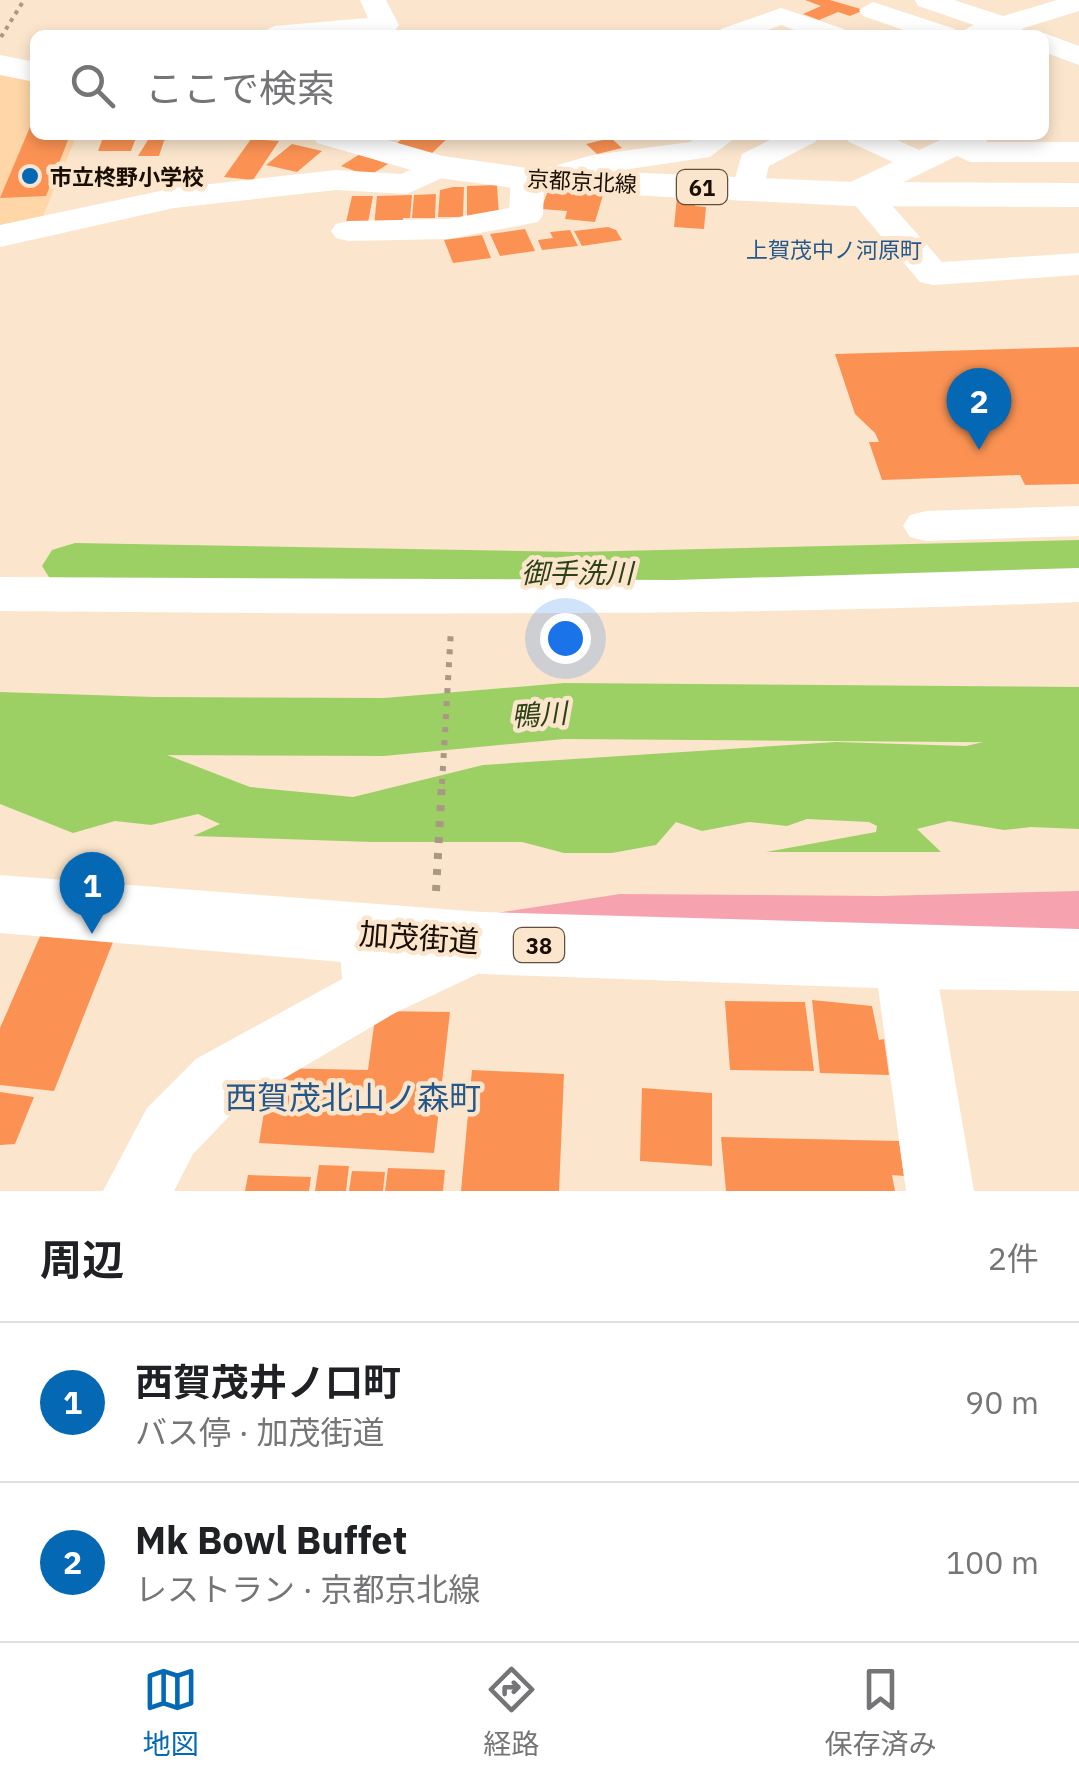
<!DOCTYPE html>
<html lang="ja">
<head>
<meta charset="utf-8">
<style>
	body { margin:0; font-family:"IBM Plex Sans","Noto Sans JP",sans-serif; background:#f2f2f2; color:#202124 }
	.you { position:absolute; left:565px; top:638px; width:35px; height:35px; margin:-25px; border:8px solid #fff; border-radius:50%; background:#1a73e8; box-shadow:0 0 0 15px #1a73e833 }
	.badge { display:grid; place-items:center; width:65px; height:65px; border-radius:50%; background:#0468b5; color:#fff; font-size:32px; font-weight:700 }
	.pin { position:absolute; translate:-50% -82px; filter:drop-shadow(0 2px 5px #0008) }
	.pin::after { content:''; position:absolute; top:52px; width:35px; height:30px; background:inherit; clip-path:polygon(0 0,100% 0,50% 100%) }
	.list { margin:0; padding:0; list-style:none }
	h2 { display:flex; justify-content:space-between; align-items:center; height:130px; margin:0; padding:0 40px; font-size:42px }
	h2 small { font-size:32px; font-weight:400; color:#757577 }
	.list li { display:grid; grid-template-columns:65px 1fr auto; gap:30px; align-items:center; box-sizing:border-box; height:160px; padding:0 40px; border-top:2px solid #e0e0e0 }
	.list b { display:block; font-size:38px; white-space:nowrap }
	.list p { margin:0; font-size:32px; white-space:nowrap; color:#757577 }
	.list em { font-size:32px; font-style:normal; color:#757577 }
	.icon { flex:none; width:55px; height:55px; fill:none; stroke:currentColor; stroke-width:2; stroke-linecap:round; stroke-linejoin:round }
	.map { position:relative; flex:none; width:1079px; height:1191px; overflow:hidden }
	.search { position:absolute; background:#fff; box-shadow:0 5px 15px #0003; left:30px; right:30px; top:30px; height:110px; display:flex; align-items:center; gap:25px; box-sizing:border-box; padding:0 35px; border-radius:15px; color:#757577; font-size:38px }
	.sheet { height:450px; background:#fff }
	nav { display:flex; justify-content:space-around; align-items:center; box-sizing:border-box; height:140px; border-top:2px solid #e0e0e0; background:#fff; font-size:28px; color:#757577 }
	nav a { display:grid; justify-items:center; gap:5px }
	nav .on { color:#0468b5 }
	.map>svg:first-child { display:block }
	.built { fill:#ffd6a7 }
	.green { fill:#f7a3af }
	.water { fill:#9cd064 }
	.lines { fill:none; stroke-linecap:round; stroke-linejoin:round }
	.river { fill:#9cd064; fill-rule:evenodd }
	.building { fill:#fb9253 }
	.path-far2 { stroke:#aa9884; stroke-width:4; stroke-dasharray:4 5; stroke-linecap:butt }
	.path-far1 { stroke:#aa9884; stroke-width:6; stroke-dasharray:5 8; stroke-linecap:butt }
	.path { stroke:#aa9884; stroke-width:8; stroke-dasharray:6 10; stroke-linecap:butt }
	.minor { fill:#fff; fill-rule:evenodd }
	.major { fill:#fff; fill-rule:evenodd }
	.poi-dot { fill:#0468b5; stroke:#fbe6cd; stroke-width:4 }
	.labels { text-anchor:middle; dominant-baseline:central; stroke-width:9; stroke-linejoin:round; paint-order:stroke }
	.far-poi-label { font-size:22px; font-weight:bold; fill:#1a0e02; stroke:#fbe6cd; text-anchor:start }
	.far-street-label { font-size:22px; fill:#1a0e02; stroke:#fbe6cd }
	.shield { fill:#fbe6cd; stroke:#5e4f3f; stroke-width:2.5 }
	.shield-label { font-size:22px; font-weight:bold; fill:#1a0e02 }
	.far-neighbourhood-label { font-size:22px; fill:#24588b; stroke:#fbe6cd }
	.water-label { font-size:28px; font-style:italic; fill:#2d4116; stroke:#fbe6cd }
	.near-street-label { font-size:30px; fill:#1a0e02; stroke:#fbe6cd }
	.near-neighbourhood-label { font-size:32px; fill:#24588b; stroke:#fbe6cd }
</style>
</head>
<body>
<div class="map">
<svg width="1079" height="1191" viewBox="0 0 1079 1191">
	<rect width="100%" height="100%" fill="#fbe6cd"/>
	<path class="built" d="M0,74l35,6v55h42l-34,81 -43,10z"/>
	<path class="green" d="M1079,891v50l-583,-28 124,-19 261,2z"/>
	<path class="water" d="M82,733l54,10 114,44 103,10 130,-32 353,-23 130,4 48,-11 65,6v88l-48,-2 -27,3 -55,-9 -32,8 24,23h-175l110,-20 1,-6 -8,-4 -62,-3 -20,7 -38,-4 -47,9 -26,-9 -20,23 -44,8h-48l-42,-11h-151l-178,-6 27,-12 -22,-10 -47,11 -36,-4 -42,12 -73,-29v-69z"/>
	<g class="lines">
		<g class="river">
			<path d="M1079,540v46l-376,11 -251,1 -377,-9 -23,-7 -10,-16 10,-16 23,-7 502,9z"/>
			<path d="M564,683l515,4v56l-515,-4 -180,17 -230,-1 -154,-7v-56l154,5 230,1z"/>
		</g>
	</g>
	<g class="building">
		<path d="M805,0h25l34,10 -14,6 -12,-4 -19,8 -16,-6 18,-8z"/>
		<path d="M35,115v20h35l-24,61 -46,2z"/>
		<path d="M104,135h33l-6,16h-33z"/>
		<path d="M151,135h22l-9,6 -5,15h-21z"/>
		<path d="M406,135h45l-21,20 -37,-8z"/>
		<path d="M611,138l11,10 -25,6 -11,-10z"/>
		<path d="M251,139l28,2 -26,39 -29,-3z"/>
		<path d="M292,144l30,7 -25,21 -31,-7z"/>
		<path d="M360,154l28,10 -19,12 -28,-10z"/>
		<path d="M497,185l2,31 -32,1v-31z"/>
		<path d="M453,187h11l-1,30h-25l2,-27z"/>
		<path d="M548,191l55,4 -8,27 -30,-3 2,-8 -26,-2z"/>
		<path d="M436,194l-1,24h-23l2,-23z"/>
		<path d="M412,195l-2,23h-7v7l-29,1 3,-30z"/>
		<path d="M352,196h21l-6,32 -22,-1z"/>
		<path d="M677,197l19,1 -1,8 11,1 -2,22 -30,-2z"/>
		<path d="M608,227l8,3 6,10 -40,6 -8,-15z"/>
		<path d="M525,229l10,22 -35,5 -10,-22z"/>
		<path d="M570,230l8,16 -36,4 -4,-10 15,-2 -3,-6z"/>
		<path d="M482,235l9,23 -38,5 -9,-23z"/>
		<path d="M1079,347v137l-54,1 -5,-10 -138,5 -13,-38h10l-4,-9 -20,-19 -20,-60z"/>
		<path d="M41,934l72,8 -59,149 -54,-6v-57z"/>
		<path d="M812,1000l60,6 7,34 5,-1 5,36 -69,-2z"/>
		<path d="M725,1001l80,1 9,69 -84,-1z"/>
		<path d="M376,1011l74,1 -16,141 -175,-10 12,-75 97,2z"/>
		<path d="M472,1070l92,4 -5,117h-98z"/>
		<path d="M642,1088l70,5v73l-72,-5z"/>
		<path d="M0,1092l34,5 -19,47 -15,1z"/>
		<path d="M721,1137l178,4 5,35 -12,-1 3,16h-169z"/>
		<path d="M319,1165l30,1 -3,25h-31z"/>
		<path d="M388,1168l57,2 -2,21h-58z"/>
		<path d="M352,1171l33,1 -2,19h-34z"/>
		<path d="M248,1175l63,2 -2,14h-64z"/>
	</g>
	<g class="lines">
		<path class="path-far2" d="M1,37l23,-37"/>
		<path class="path-far1" d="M442,784l9,-155"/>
		<path class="path" d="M436,891l6,-109"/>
		<g class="minor">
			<path d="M360,0h26l13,25 -4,6 -30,4 -105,-1 14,-8 94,-8z"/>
			<path d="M915,0h39l49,16 54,-16h22v11l-55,17 -9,7h-97l-55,-19 -4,-6 14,-8 82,27 3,4 16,-8 -56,-19z"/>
			<path d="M781,8l63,21 4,6h-40l-27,-10 -25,10h-39l4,-6z"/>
			<path d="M1044,33l35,13v19l-35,-13v-17h-6z"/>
			<path d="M701,135h38l-29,22 -114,17 -52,15 -1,26 -5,7 -90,17 -100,2 -12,-3 -5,-7 5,-7 12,-3 100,-2 61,-11 2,-29 5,-7 20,-1 57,-16 97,-13z"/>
			<path d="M780,135h40l-5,7 -46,24 -8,30h-24l-5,-7 10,-35z"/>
			<path d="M844,135h42l33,15 32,-15h41l-6,7h93v20h-109l-13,-6 -76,37 61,69 137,-9v22l-146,10 -13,-3 -66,-78 -14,-3 -5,-7 5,-7 53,-25 -44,-20z"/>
			<path d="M439,157l12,3 4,7 -4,7 -44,20 -71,-4 -162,18 -174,39v-22l174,-37 162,-18 65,4z"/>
			<path d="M1079,506v30l-153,5 -16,-4 -7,-11 7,-11 16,-4z"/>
			<path d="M1079,568v34c-360,15 -719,12 -1079,9v-34l674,3z"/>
			<path d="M369,908l21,8 9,18 1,18 82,-35 21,7 9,19 -9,19 -108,51 -153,90 -49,51 -19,37h-71l44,-83 49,-49 146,-80 -3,-45 9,-18z"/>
			<path d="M904,931l21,8 9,19 40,233h-68l-32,-233 9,-19z"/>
		</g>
		<g class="major">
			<path d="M0,55l35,7v20l-35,-7z"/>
			<path d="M312,135h58l73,21 85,12 324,14 227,1v24l-227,-1 -324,-16 -89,-12 -122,-35z"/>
			<path d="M0,875l482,37 597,17v62l-175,-2 -422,-15 -482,-41z"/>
		</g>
	</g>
	<circle class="poi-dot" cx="30" cy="176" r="10"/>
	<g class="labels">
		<g class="far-poi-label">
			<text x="50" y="176">市立柊野小学校</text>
		</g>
		<g class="far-street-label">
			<text transform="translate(582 181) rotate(3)">京都京北線</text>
		</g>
		<g class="shield">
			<rect x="677" y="170" width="50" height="34" rx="8"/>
			<rect x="514" y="928" width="50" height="34" rx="8"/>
		</g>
		<g class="shield-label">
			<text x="702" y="187">61</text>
			<text x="539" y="945">38</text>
		</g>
		<g class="far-neighbourhood-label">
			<text x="834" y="249">上賀茂中ノ河原町</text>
		</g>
		<g class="water-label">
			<text x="577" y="572">御手洗川</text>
			<text transform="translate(539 714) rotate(-4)">鴨川</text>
		</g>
		<g class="near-street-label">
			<text transform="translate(419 937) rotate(4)">加茂街道</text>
		</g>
		<g class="near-neighbourhood-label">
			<text x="353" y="1097">西賀茂北山ノ森町</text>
		</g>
	</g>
</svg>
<div class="you"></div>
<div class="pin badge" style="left:92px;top:934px">1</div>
<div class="pin badge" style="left:979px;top:450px">2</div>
<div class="search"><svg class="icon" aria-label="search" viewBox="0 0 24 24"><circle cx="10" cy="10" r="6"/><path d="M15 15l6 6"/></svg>ここで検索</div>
</div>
<section class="sheet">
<h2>周辺<small>2件</small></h2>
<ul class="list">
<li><span class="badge">1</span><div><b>西賀茂井ノ口町</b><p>バス停 · 加茂街道</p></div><em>90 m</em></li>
<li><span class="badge">2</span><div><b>Mk Bowl Buffet</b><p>レストラン · 京都京北線</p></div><em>100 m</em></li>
</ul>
</section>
<nav>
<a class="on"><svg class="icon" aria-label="map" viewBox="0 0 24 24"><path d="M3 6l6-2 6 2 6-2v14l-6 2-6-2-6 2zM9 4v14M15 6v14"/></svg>地図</a>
<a><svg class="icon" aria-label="directions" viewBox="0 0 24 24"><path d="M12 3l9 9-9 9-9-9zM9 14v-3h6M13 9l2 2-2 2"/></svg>経路</a>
<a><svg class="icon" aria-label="saved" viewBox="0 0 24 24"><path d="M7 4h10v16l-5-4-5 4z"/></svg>保存済み</a>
</nav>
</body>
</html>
